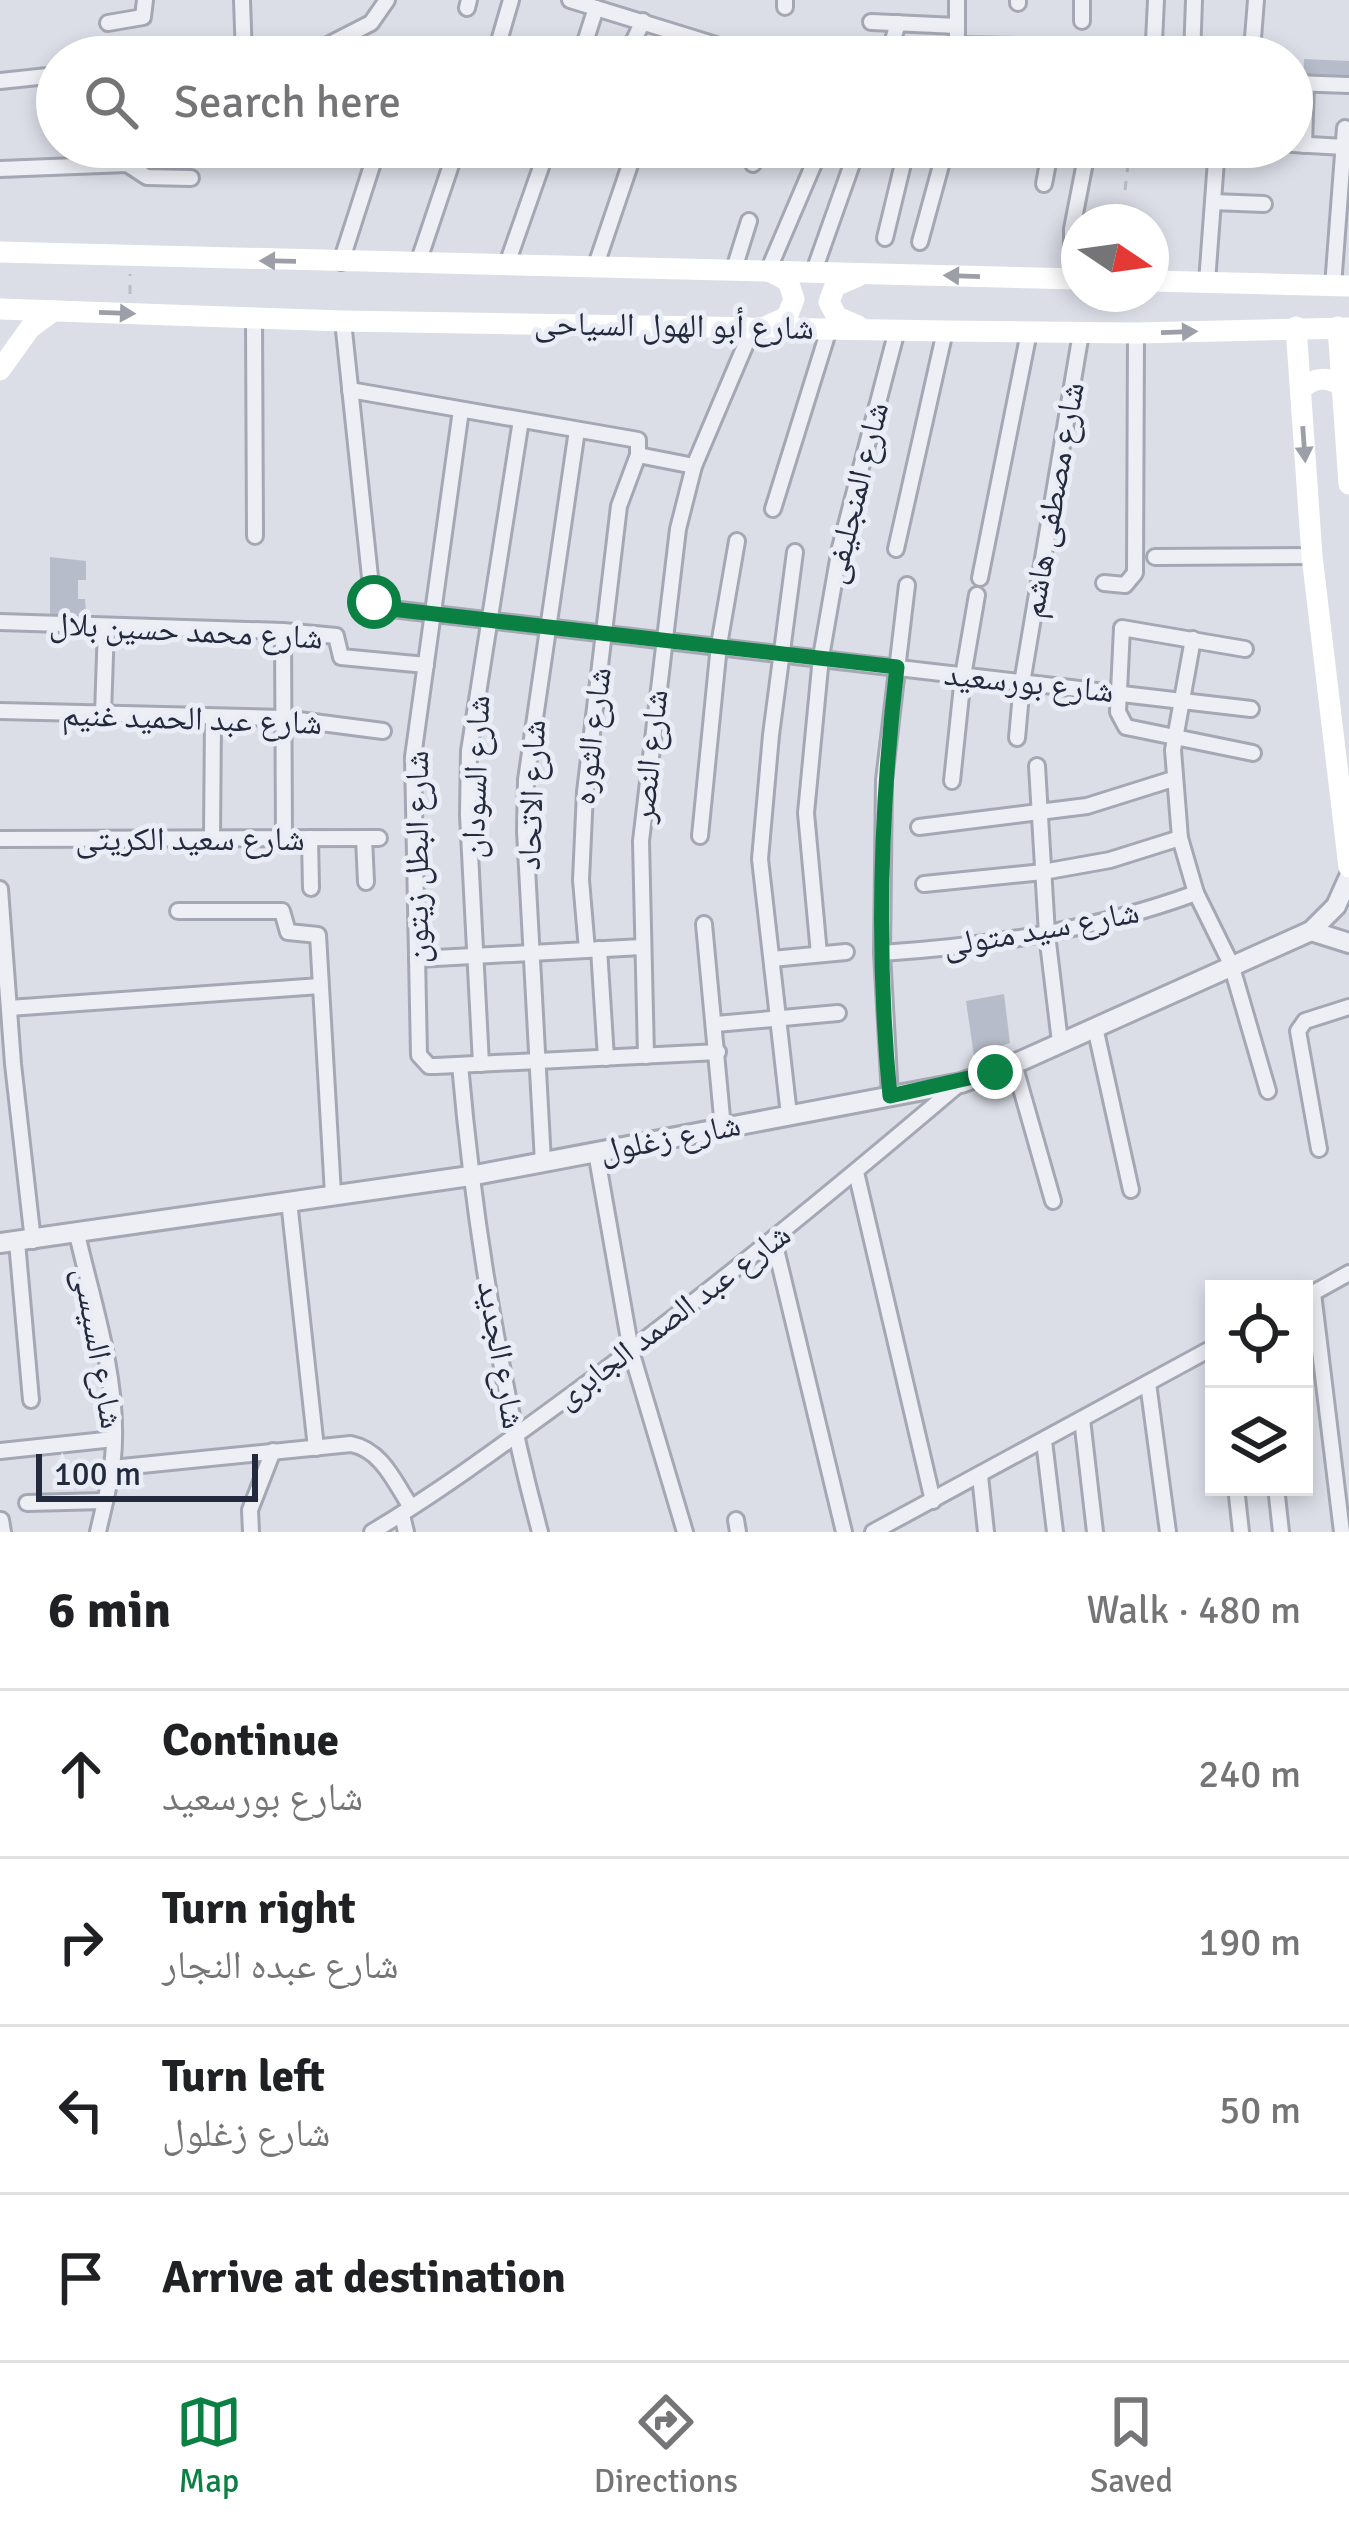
<!DOCTYPE html>
<html lang="en">
<head>
<meta charset="utf-8">
<style>
	body { margin:0; font-family:Signika,"Noto Naskh Arabic",sans-serif; background:#f2f2f2; color:#202124 }
	.controls { position:absolute; right:36px; bottom:36px; display:grid; overflow:hidden; border-radius:0px; box-shadow:0 6px 18px #0003 }
	.controls button { width:108px; height:108px; display:grid; place-items:center; padding:0; border:0; border-bottom:3px solid #e0e0e0; background:#fff; color:#202124; font:60px sans-serif }
	.compass { position:absolute; left:1061px; top:204px; width:108px; height:108px; border-radius:50%; background:#fff; box-shadow:0 6px 18px #0003; rotate:103deg }
	.scale { position:absolute; left:36px; bottom:30px; width:222px; box-sizing:border-box; padding-left:12px; border:6px solid #232a3e; border-top:0; font-size:33px; line-height:42px; white-space:nowrap; color:#232a3e; -webkit-text-stroke:9px #eaedf5; paint-order:stroke }
	.stop { position:absolute; width:36px; height:36px; margin:-27px; border:9px solid #0b8043; border-radius:50%; background:#fff }
	.stop.end { background:#0b8043; border-color:#fff; box-shadow:0 3px 12px #0008 }
	.list { margin:0; padding:0; list-style:none }
	h2 { display:flex; justify-content:space-between; align-items:center; height:156px; margin:0; padding:0 48px; font-size:51px }
	h2 small { font-size:39px; font-weight:400; color:#757577 }
	.list li { display:grid; grid-template-columns:78px 1fr auto; gap:36px; align-items:center; box-sizing:border-box; height:168px; padding:0 48px; border-top:3px solid #e0e0e0 }
	.list b { display:block; font-size:45px; white-space:nowrap }
	.list p { margin:0; font-size:39px; white-space:nowrap; color:#757577 }
	.list em { font-size:39px; font-style:normal; color:#757577 }
	.icon { flex:none; width:66px; height:66px; fill:none; stroke:currentColor; stroke-width:2; stroke-linecap:round; stroke-linejoin:round }
	.map { position:relative; flex:none; width:1349px; height:1532px; overflow:hidden }
	.search { position:absolute; background:#fff; box-shadow:0 6px 18px #0003; left:36px; right:36px; top:36px; height:132px; display:flex; align-items:center; gap:30px; box-sizing:border-box; padding:0 42px; border-radius:66px; color:#757577; font-size:45px }
	.sheet { height:828px; background:#fff }
	nav { display:flex; justify-content:space-around; align-items:center; box-sizing:border-box; height:168px; border-top:3px solid #e0e0e0; background:#fff; font-size:33px; color:#757577 }
	nav a { display:grid; justify-items:center; gap:6px }
	nav .on { color:#0b8043 }
	.map>svg:first-child { display:block }
	.building { fill:#b7bcca }
	.lines { fill:none; stroke-linecap:round; stroke-linejoin:round }
	.minor-casing { stroke:#a4a8b4; stroke-width:20 }
	.tertiary-casing { stroke:#a4a8b4; stroke-width:24 }
	.path { stroke:#b9bcc5; stroke-width:3; stroke-dasharray:9 9; stroke-linecap:butt }
	.minor { stroke:#eeeff5; stroke-width:14 }
	.tertiary { stroke:#eeeff5; stroke-width:18 }
	.secondary { stroke:#fff; stroke-width:21 }
	.oneway { fill:#9c9fa8 }
	.route { stroke:#0b8043; stroke-width:15 }
	.labels { text-anchor:middle; dominant-baseline:central; stroke-width:10; stroke-linejoin:round; paint-order:stroke }
	.street-label { font-size:33px; fill:#232a3e; stroke:#eaedf5 }
</style>
</head>
<body>
<div class="map">
<svg width="1349" height="1532" viewBox="0 0 1349 1532">
	<rect width="100%" height="100%" fill="#dbdee7"/>
	<g class="building">
		<path d="M1304,59l45,2v23l-46,-3z"/>
		<path d="M50,557l36,4v19h-8v19h7l1,15h-36z"/>
		<path d="M1004,994l6,49 -36,13 -8,-55z"/>
	</g>
	<g class="lines">
		<g class="minor-casing">
			<g id="minor">
				<path d="M242,0l2,57"/>
				<path d="M570,0l185,57"/>
				<path d="M1018,0v3"/>
				<path d="M1082,0v21"/>
				<path d="M785,7v-7"/>
				<path d="M467,8l2,-8"/>
				<path d="M871,22l86,4"/>
				<path d="M108,23l35,-6 2,-17"/>
				<path d="M1253,38l3,-38"/>
				<path d="M586,39l10,-31"/>
				<path d="M957,45l190,3 7,-7 2,-41"/>
				<path d="M324,47l47,-24 16,-23"/>
				<path d="M495,55l16,-55"/>
				<path d="M406,57l3,-8"/>
				<path d="M626,57l17,-36"/>
				<path d="M888,57l10,-34"/>
				<path d="M957,57v-57"/>
				<path d="M1192,57l2,-57"/>
				<path d="M0,81l57,-6"/>
				<path d="M1292,83l57,2"/>
				<path d="M1292,144l52,3"/>
				<path d="M1304,145l2,-62"/>
				<path d="M691,147l15,5"/>
				<path d="M753,164l8,-17"/>
				<path d="M0,169l127,-5 20,13 44,1"/>
				<path d="M1044,184l7,-37"/>
				<path d="M1213,202l51,2"/>
				<path d="M885,238l22,-91"/>
				<path d="M920,242l26,-95"/>
				<path d="M341,262l37,-115"/>
				<path d="M418,263l39,-116"/>
				<path d="M507,264l41,-117"/>
				<path d="M596,265l40,-118"/>
				<path d="M734,269l15,-48"/>
				<path d="M768,271l53,-124"/>
				<path d="M814,271l44,-124"/>
				<path d="M1072,279v-50l16,-82"/>
				<path d="M1207,282l10,-135"/>
				<path d="M1333,286l12,-158"/>
				<path d="M254,319l1,217"/>
				<path d="M343,321l29,275 11,12 868,101"/>
				<path d="M350,390l288,50v15"/>
				<path d="M461,410l-48,347 6,298 10,11h7l282,-14"/>
				<path d="M638,455l56,11"/>
				<path d="M773,509l56,-180"/>
				<path d="M896,549l49,-218"/>
				<path d="M1155,557l157,-1"/>
				<path d="M980,578l49,-246"/>
				<path d="M1104,583l21,2 10,-12 1,-240"/>
				<path d="M0,622l283,9 53,5 5,21 85,8"/>
				<path d="M283,631l1,207"/>
				<path d="M1193,639l-20,111 7,88 16,55 35,71 37,127"/>
				<path d="M1245,649l-123,-21 -4,84 8,15 127,26"/>
				<path d="M0,711l283,7 100,13"/>
				<path d="M103,714l3,-88"/>
				<path d="M1017,738l5,-55 59,-350"/>
				<path d="M1037,766l10,168 13,108"/>
				<path d="M952,781l11,-105 14,-81"/>
				<path d="M919,827l168,-21 86,-27"/>
				<path d="M700,836l19,-191 18,-104"/>
				<path d="M310,838l1,50"/>
				<path d="M364,838l2,44"/>
				<path d="M0,839l379,-1"/>
				<path d="M212,839l1,-122"/>
				<path d="M924,884l119,-12 67,-12 70,-22"/>
				<path d="M0,889l13,175 20,177"/>
				<path d="M178,911h104l6,21 30,3 15,259"/>
				<path d="M704,924l19,204"/>
				<path d="M599,949l7,109"/>
				<path d="M587,950l-6,-70 4,-88 34,-286 19,-51"/>
				<path d="M882,953c107,-7 213,-23 314,-60"/>
				<path d="M819,954l-13,-141 15,-156 19,-109 57,-218"/>
				<path d="M417,959l225,-12"/>
				<path d="M772,959l74,-7"/>
				<path d="M9,1008l311,-22"/>
				<path d="M716,1024l122,-11"/>
				<path d="M1095,1027l36,163"/>
				<path d="M646,1056l-5,-215 37,-312 16,-63 59,-139"/>
				<path d="M481,1064l-13,-249 1,-64 52,-331"/>
				<path d="M1014,1064l39,137"/>
				<path d="M460,1065c14,158 39,315 80,467"/>
				<path d="M890,1096l-8,-143 2,-173 23,-195"/>
				<path d="M789,1115l-29,-256 11,-124 24,-183"/>
				<path d="M1319,1149l-21,-118 7,-10 44,-14"/>
				<path d="M596,1152l35,199 54,181"/>
				<path d="M543,1162l-18,-331 1,-51 51,-350"/>
				<path d="M856,1172l77,329"/>
				<path d="M289,1201l27,247"/>
				<path d="M77,1234c15,66 39,136 37,205 0,31 -9,62 -16,93"/>
				<path d="M774,1241l70,291"/>
				<path d="M17,1242l14,158"/>
				<path d="M1313,1293l29,239"/>
				<path d="M1304,1298l45,-25"/>
				<path d="M1148,1383l20,149"/>
				<path d="M1082,1419l13,113"/>
				<path d="M1044,1441l11,91"/>
				<path d="M0,1451l114,-12"/>
				<path d="M112,1468l239,-24c31,6 44,39 60,63"/>
				<path d="M980,1476l6,56"/>
				<path d="M1236,1487l5,45"/>
				<path d="M1276,1487l5,45"/>
				<path d="M27,1503l78,-2"/>
				<path d="M402,1515l4,17"/>
				<path d="M1,1520l2,12"/>
				<path d="M736,1520l2,12"/>
				<path d="M251,1532l-1,-22 23,-59"/>
				<path d="M372,1532c67,-40 132,-88 195,-134 135,-99 264,-205 391,-313"/>
				<path d="M873,1532l341,-185"/>
			</g>
		</g>
		<g class="tertiary-casing">
			<g id="tertiary">
				<path d="M1311,931l38,12"/>
				<path d="M0,1243l470,-67 491,-93 53,-19 297,-133 25,-25 13,-29"/>
			</g>
		</g>
		<g class="path">
			<path d="M1125,190l5,-43"/>
			<path d="M130,294v-20"/>
		</g>
		<use href="#minor" class="minor"/>
		<use href="#tertiary" class="tertiary"/>
		<g class="secondary">
			<path d="M0,252l1079,27"/>
			<path d="M1151,281l198,5"/>
			<path d="M0,309l343,12 602,10 191,2 213,-5"/>
			<path d="M858,326l-21,-9 -8,-15 6,-16 23,-10"/>
			<path d="M765,327l22,-10 7,-18 -6,-18 -17,-9"/>
			<path d="M1296,327l16,229 37,311"/>
			<path d="M1338,327l11,157"/>
			<path d="M0,370l30,-42 23,-17"/>
			<path d="M1301,389c13,-12 27,-13 42,-2"/>
		</g>
	</g>
	<defs><path id="oneway-solid" d="M-6-.8H1V-3.2L6.5 0L1 3.2V.8H-6Z" transform="scale(3)"/></defs>
	<g class="oneway">
		<use href="#oneway-solid" transform="translate(278 261) rotate(-179)"/>
		<use href="#oneway-solid" transform="translate(962 276) rotate(-178)"/>
		<use href="#oneway-solid" transform="translate(117 313) rotate(2)"/>
		<use href="#oneway-solid" transform="translate(1179 332) rotate(-2)"/>
		<use href="#oneway-solid" transform="translate(1304 444) rotate(86)"/>
	</g>
	<g class="lines">
		<path class="route" d="M374,602l9,6 514,59c-17,143 -21,286 -7,429l105,-24"/>
	</g>
	<g class="labels">
		<g class="street-label">
			<text transform="translate(674 326) rotate(1)">شارع أبو الهول السياحى</text>
			<text transform="translate(856 493) rotate(-76)">شارع المنجليفى</text>
			<text transform="translate(1053 500) rotate(-80)">شارع مصطفى هاشم</text>
			<text transform="translate(186 631) rotate(3)">شارع محمد حسين بلال</text>
			<text transform="translate(1029 683) rotate(6)">شارع بورسعيد</text>
			<text transform="translate(192 719) rotate(2)">شارع عبد الحميد غنيم</text>
			<text transform="translate(592 736) rotate(-83)">شارع الثوره</text>
			<text transform="translate(650 756) rotate(-84)">شارع النصر</text>
			<text transform="translate(476 777) rotate(-88)">شارع السودان</text>
			<text transform="translate(532 795) rotate(-88)">شارع الاتحاد</text>
			<text x="190" y="839">شارع سعيد الكريتى</text>
			<text transform="translate(417 857) rotate(-90)">شارع البطل زيتون</text>
			<text transform="translate(1041 929) rotate(-10)">شارع سيد متولى</text>
			<text transform="translate(670 1138) rotate(-11)">شارع زغلول</text>
			<text transform="translate(673 1316) rotate(-37)">شارع عبد الصمد الجابرى</text>
			<text transform="translate(98 1348) rotate(80)">شارع السيسى</text>
			<text transform="translate(501 1355) rotate(80)">شارع الجديد</text>
		</g>
	</g>
</svg>
<div class="controls">
<button><svg class="icon" aria-label="locate" viewBox="0 0 24 24"><circle cx="12" cy="12" r="6"/><path d="M12 2v4M12 18v4M2 12h4M18 12h4"/></svg></button>
<button><svg class="icon" aria-label="layers" viewBox="0 0 24 24"><path d="M12 4l9 5-9 5-9-5zM3 14l9 5 9-5"/></svg></button>
</div>
<svg class="compass" viewBox="-18 -18 36 36"><path d="M0-13l5 13h-10z" fill="#e53935"/><path d="M0 13l5-13h-10z" fill="#757577"/></svg>
<div class="scale">100 m</div>
<div class="stop" style="left:374px;top:602px"></div>
<div class="stop end" style="left:995px;top:1072px"></div>
<div class="search"><svg class="icon" aria-label="search" viewBox="0 0 24 24"><circle cx="10" cy="10" r="6"/><path d="M15 15l6 6"/></svg>Search here</div>
</div>
<section class="sheet">
<h2>6 min<small>Walk · 480 m</small></h2>
<ul class="list">
<li><svg class="icon" aria-label="ahead" viewBox="0 0 24 24"><path d="M12 20V5M6 11l6-6 6 6"/></svg><div><b>Continue</b><p>شارع بورسعيد</p></div><em>240 m</em></li>
<li><svg class="icon" aria-label="right" viewBox="0 0 24 24"><path d="M7 20v-9h11M14 6l5 5-5 5"/></svg><div><b>Turn right</b><p>شارع عبده النجار</p></div><em>190 m</em></li>
<li><svg class="icon" aria-label="left" viewBox="0 0 24 24"><path d="M17 20v-9H6M10 6l-5 5 5 5"/></svg><div><b>Turn left</b><p>شارع زغلول</p></div><em>50 m</em></li>
<li><svg class="icon" aria-label="arrive" viewBox="0 0 24 24"><path d="M6 21V4h12l-3 4 3 4H6"/></svg><div><b>Arrive at destination</b></div></li>
</ul>
</section>
<nav>
<a class="on"><svg class="icon" aria-label="map" viewBox="0 0 24 24"><path d="M3 6l6-2 6 2 6-2v14l-6 2-6-2-6 2zM9 4v14M15 6v14"/></svg>Map</a>
<a><svg class="icon" aria-label="directions" viewBox="0 0 24 24"><path d="M12 3l9 9-9 9-9-9zM9 14v-3h6M13 9l2 2-2 2"/></svg>Directions</a>
<a><svg class="icon" aria-label="saved" viewBox="0 0 24 24"><path d="M7 4h10v16l-5-4-5 4z"/></svg>Saved</a>
</nav>
</body>
</html>
